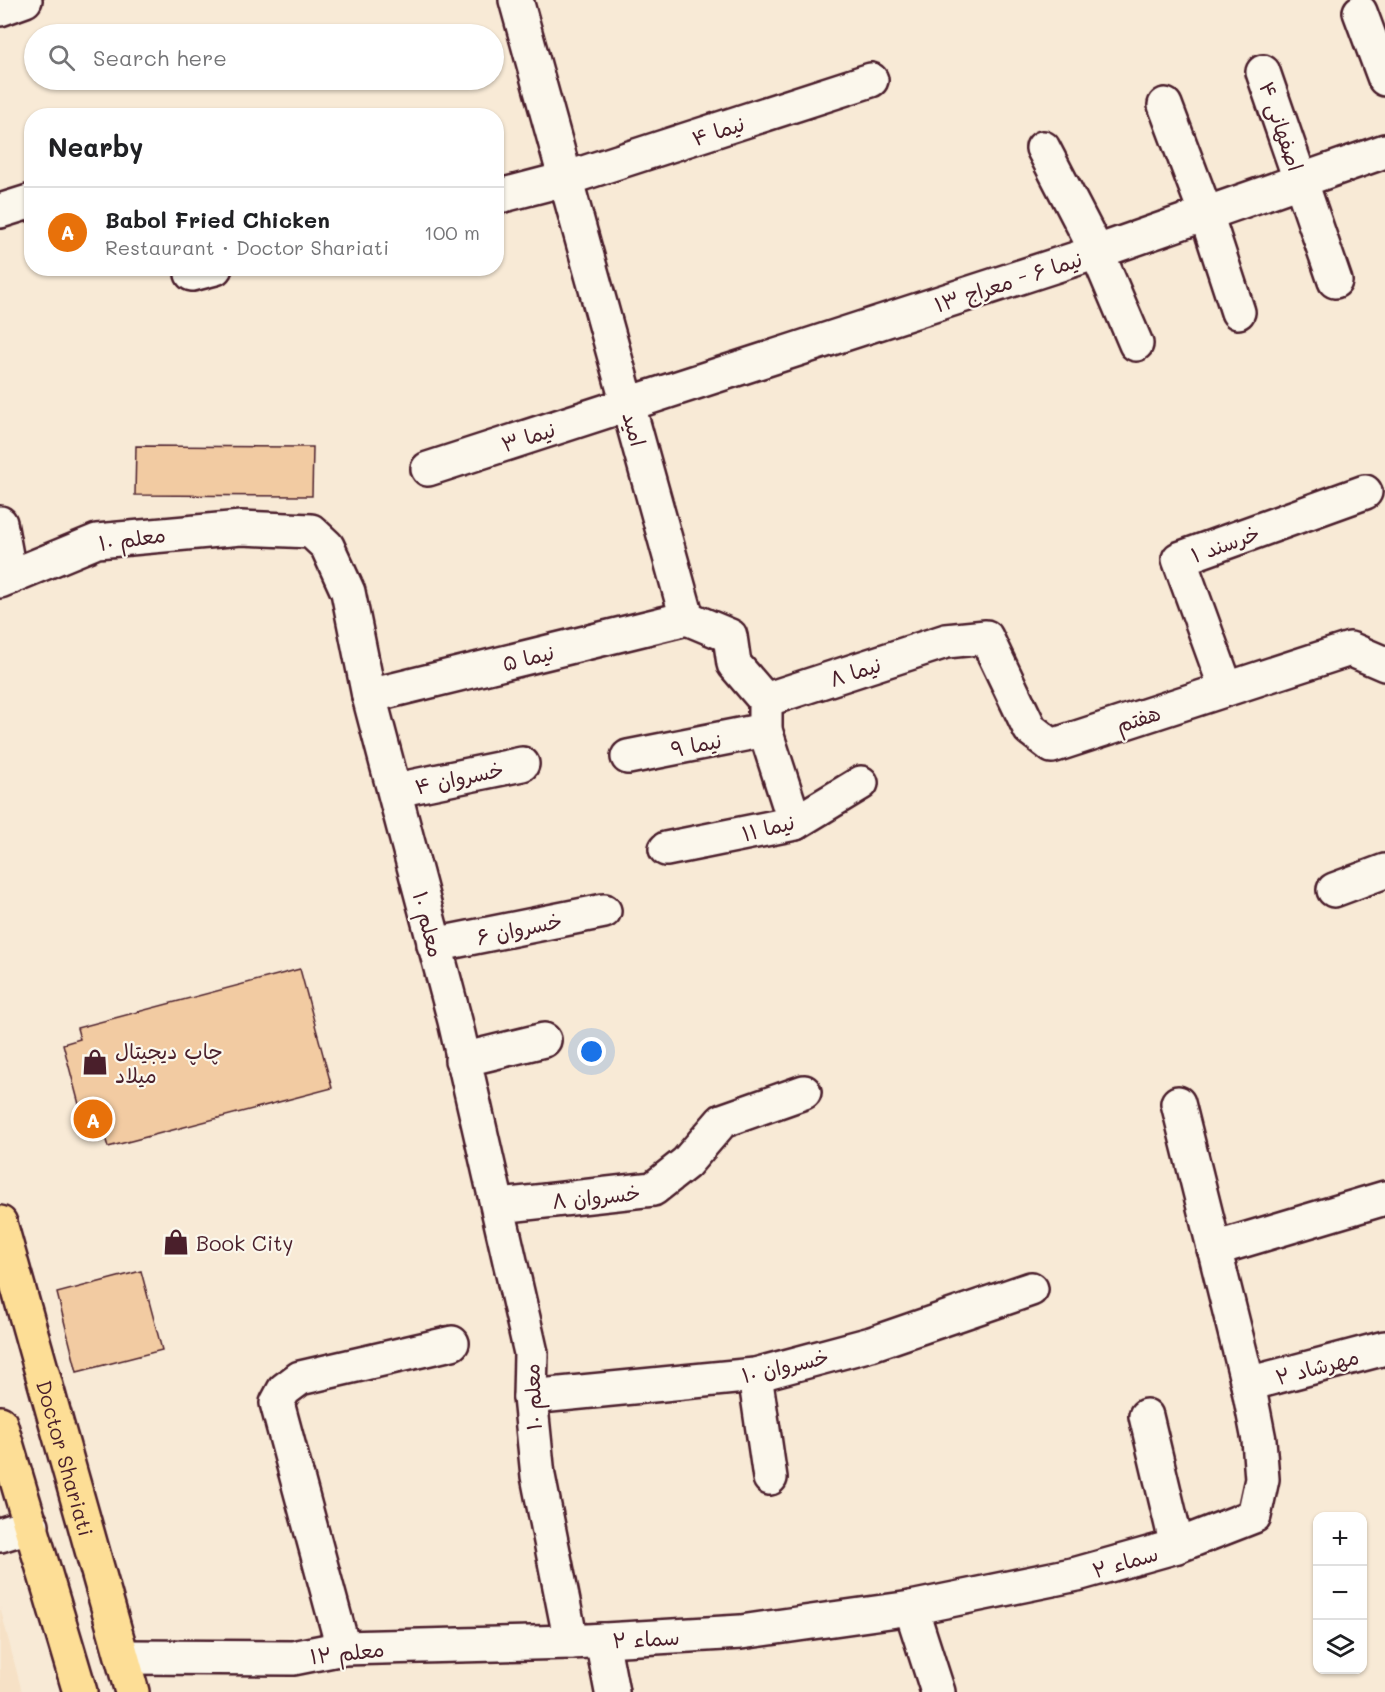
<!DOCTYPE html>
<html lang="en">
<head>
<meta charset="utf-8">
<style>
	body { margin:0; font-family:Mali,"Playpen Sans Arabic",sans-serif; background:#f2f2f2; color:#202124 }
	.controls { position:absolute; right:18px; bottom:18px; display:grid; overflow:hidden; border-radius:12px; box-shadow:0 2px 4px #0004 }
	.controls button { width:54px; height:54px; display:grid; place-items:center; padding:0; border:0; border-bottom:2px solid #e0e0e0; background:#fff; color:#202124; font:30px sans-serif }
	.you { position:absolute; left:592px; top:1052px; width:21px; height:21px; margin:-15px; border:4px solid #fff; border-radius:50%; background:#1a73e8; box-shadow:0 0 0 9px #1a73e833 }
	.badge { display:grid; place-items:center; width:39px; height:39px; border-radius:50%; background:#db2777; color:#fff; font-size:20px; font-weight:700 }
	.pin { position:absolute; translate:-50% -50%; border:3px solid #fff; box-shadow:0 2px 6px #0006 }
	.list { margin:0; padding:0; list-style:none }
	h2 { display:flex; justify-content:space-between; align-items:center; height:78px; margin:0; padding:0 24px; font-size:26px }
	h2 small { font-size:20px; font-weight:400; color:#757577 }
	.list li { display:grid; grid-template-columns:39px 1fr auto; gap:18px; align-items:center; box-sizing:border-box; height:90px; padding:0 24px; border-top:2px solid #e0e0e0 }
	.list b { display:block; font-size:22px; white-space:nowrap }
	.list p { margin:0; font-size:20px; white-space:nowrap; color:#757577 }
	.list em { font-size:20px; font-style:normal; color:#757577 }
	.icon { flex:none; width:33px; height:33px; fill:none; stroke:currentColor; stroke-width:2; stroke-linecap:round; stroke-linejoin:round }
	.map { position:relative; flex:none; width:1385px; height:1692px; overflow:hidden }
	.search { position:absolute; background:#fff; box-shadow:0 2px 4px #0004; left:24px; top:24px; width:480px; height:66px; display:flex; align-items:center; gap:15px; box-sizing:border-box; padding:0 21px; border-radius:33px; color:#757577; font-size:22px }
	.panel { position:absolute; background:#fff; box-shadow:0 2px 4px #0004; left:24px; top:108px; width:480px; height:168px; border-radius:24px }
	.map>svg:first-child { display:block }
	.built { fill:#f6e1c6 }
	.building { fill:#f2cba2; stroke:#4a1f2b; stroke-width:1.5 }
	.lines { fill:none; stroke-linecap:round; stroke-linejoin:round }
	.minor-casing { stroke:#4a1f2b; stroke-width:38 }
	.major-casing { stroke:#4a1f2b; stroke-width:38 }
	.minor { stroke:#fbf7ec; stroke-width:33 }
	.major { stroke:#fdde96; stroke-width:33 }
	.labels { text-anchor:middle; dominant-baseline:central; stroke-width:4.5; stroke-linejoin:round; paint-order:stroke }
	.street-label { font-size:21px; fill:#4a1f2b; stroke:#fbf7ec }
	.poi-label { font-size:21px; fill:#4a1f2b; stroke:#fbf7ec; text-anchor:start }
</style>
</head>
<body>
<div class="map">
<svg width="1385" height="1692" viewBox="0 0 1385 1692">
	<rect width="100%" height="100%" fill="#f8ead6"/>
	<filter id="ink" filterUnits="userSpaceOnUse"><feTurbulence type="fractalNoise" baseFrequency=".0167" numOctaves="2"/><feDisplacementMap in="SourceGraphic" scale="12" xChannelSelector="R" yChannelSelector="G"/><feConvolveMatrix kernelMatrix="1 2 1 2 8 2 1 2 1" color-interpolation-filters="sRGB"/></filter>
	<g filter="url(#ink)">
		<path class="built" d="M0,1607l22,85h-22z"/>
		<g class="building">
			<path d="M136,446l177,1 -1,49 -177,-1z"/>
			<path d="M300,969l32,119 -224,59 -3,-10 -16,5 -26,-98 17,-5 -3,-11z"/>
			<path d="M141,1271l21,79 -85,22 -20,-79z"/>
		</g>
		<g class="lines">
			<g class="minor-casing">
				<g id="minor">
					<path d="M516,0l171,618"/>
					<path d="M0,9l25,-9"/>
					<path d="M1360,12l25,67"/>
					<path d="M1263,72l72,209"/>
					<path d="M1165,105l41,109 32,98"/>
					<path d="M1043,148l54,104 39,92"/>
					<path d="M496,197l69,-18 306,-99"/>
					<path d="M0,211l32,-10"/>
					<path d="M192,274l23,-6"/>
					<path d="M428,469l669,-217 288,-101"/>
					<path d="M0,523l10,54"/>
					<path d="M0,581l97,-40 144,-13 70,3 16,15 21,46 21,104 86,325 76,332 -1,44 8,79 33,166"/>
					<path d="M687,618l43,18 4,28 31,36v30l30,93"/>
					<path d="M1226,688l-47,-129 186,-67"/>
					<path d="M369,696l318,-78"/>
					<path d="M765,700l181,-59 40,-4 44,92 22,17 298,-97 35,15"/>
					<path d="M628,757l137,-27"/>
					<path d="M396,790l126,-26"/>
					<path d="M666,849l129,-26 66,-40"/>
					<path d="M1334,890l51,-19"/>
					<path d="M434,945l170,-34"/>
					<path d="M462,1060l82,-20"/>
					<path d="M499,1206l154,-17 33,-26 36,-42 82,-29"/>
					<path d="M1214,1249l171,-51"/>
					<path d="M755,1375l15,103"/>
					<path d="M1248,1384l137,-36"/>
					<path d="M530,1397l225,-22 116,-31 160,-55"/>
					<path d="M1146,1416l31,130"/>
					<path d="M0,1535l32,-10"/>
					<path d="M911,1608l27,84"/>
					<path d="M602,1640l10,52"/>
					<path d="M343,1648l-66,-245 7,-13 16,-12 152,-35"/>
					<path d="M123,1657l170,1 50,-10 228,-6 170,-10 170,-24 166,-34 100,-28 77,-30 8,-37 -3,-39 -11,-56 -70,-281"/>
				</g>
			</g>
			<g class="major-casing">
				<g id="major">
					<path id="s1" d="M0,1223l132,469"/>
					<path d="M0,1423l80,269"/>
				</g>
			</g>
			<use href="#minor" class="minor"/>
			<use href="#major" class="major"/>
		</g>
	</g>
	<defs>
		<g id="shop-bare" transform="scale(2.07)"><path d="M-5-2.5h2.3a2.7 3.5 0 0 1 5.4 0H5L5.5 6h-11ZM-1.5-2.5h3a1.5 2.3 0 0 0-3 0Z" fill="#4a1f2b" stroke="#fbf7ec" stroke-width="2.5" paint-order="stroke"/></g>
	</defs>
	<g fill-rule="evenodd">
		<use href="#shop-bare" x="95" y="1062"/>
		<use href="#shop-bare" x="176" y="1242"/>
	</g>
	<g class="labels">
		<g class="street-label">
			<text transform="translate(1282 126) rotate(71)">اصفهانی ۴</text>
			<text transform="translate(718 130) rotate(-18)">نیما ۴</text>
			<text transform="translate(1008 281) rotate(-18)">نیما ۶ - معراج ۱۳</text>
			<text transform="translate(635 429) rotate(75)">امید</text>
			<text transform="translate(528 436) rotate(-18)">نیما ۳</text>
			<text transform="translate(132 538) rotate(-8)">معلم ۱۰</text>
			<text transform="translate(1225 543) rotate(-20)">خرسند ۱</text>
			<text transform="translate(528 657) rotate(-14)">نیما ۵</text>
			<text transform="translate(855 671) rotate(-18)">نیما ۸</text>
			<text transform="translate(1138 718) rotate(-18)">هفتم</text>
			<text transform="translate(696 744) rotate(-11)">نیما ۹</text>
			<text transform="translate(459 777) rotate(-12)">خسروان ۴</text>
			<text transform="translate(768 827) rotate(-14)">نیما ۱۱</text>
			<text transform="translate(429 924) rotate(76)">معلم ۱۰</text>
			<text transform="translate(519 928) rotate(-12)">خسروان ۶</text>
			<text transform="translate(596 1196) rotate(-6)">خسروان ۸</text>
			<text transform="translate(785 1365) rotate(-13)">خسروان ۱۰</text>
			<text transform="translate(1317 1366) rotate(-15)">مهرشاد ۲</text>
			<text transform="translate(532 1397) rotate(-92)">معلم ۱۰</text>
			<text stroke="none"><textPath href="#s1" startOffset="244">Doctor Shariati</textPath></text>
			<text transform="translate(1125 1561) rotate(-16)">سماء ۲</text>
			<text transform="translate(646 1638) rotate(-3)">سماء ۲</text>
			<text transform="translate(347 1652) rotate(-6)">معلم ۱۲</text>
		</g>
		<g class="poi-label">
			<text x="115" y="1050">چاپ دیجیتال<tspan x="115" dy="24">میلاد</tspan></text>
			<text x="196" y="1242">Book City</text>
		</g>
	</g>
</svg>
<div class="controls">
<button>+</button>
<button>−</button>
<button><svg class="icon" aria-label="layers" viewBox="0 0 24 24"><path d="M12 4l9 5-9 5-9-5zM3 14l9 5 9-5"/></svg></button>
</div>
<div class="you"></div>
<div class="pin badge" style="left:93px;top:1119px;background:#e8710a">A</div>
<div class="search"><svg class="icon" aria-label="search" viewBox="0 0 24 24"><circle cx="10" cy="10" r="6"/><path d="M15 15l6 6"/></svg>Search here</div>
<section class="panel">
<h2>Nearby<small></small></h2>
<ul class="list">
<li><span class="badge" style="background:#e8710a">A</span><div><b>Babol Fried Chicken</b><p>Restaurant · Doctor Shariati</p></div><em>100 m</em></li>
</ul>
</section>
</div>
</body>
</html>
